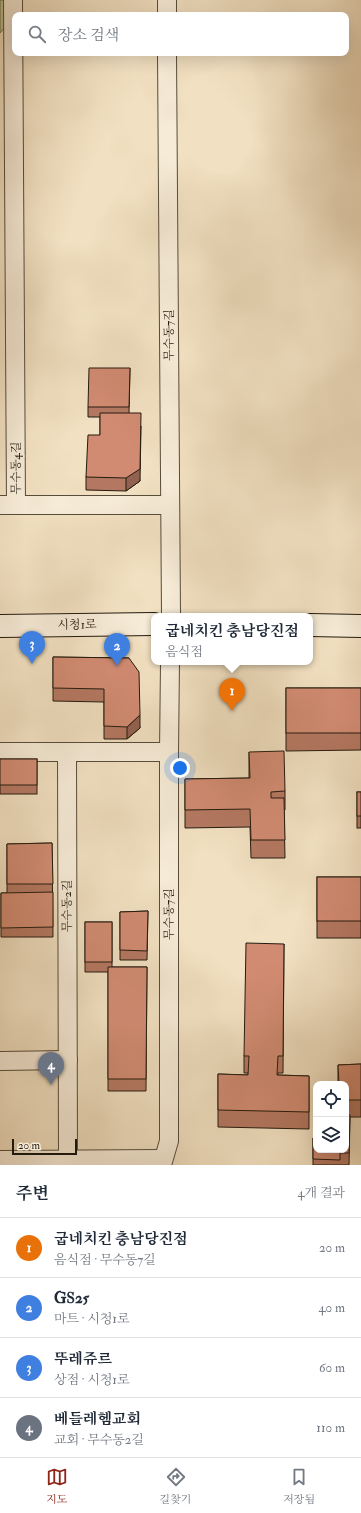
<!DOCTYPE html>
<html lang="ko">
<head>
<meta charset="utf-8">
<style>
	body { margin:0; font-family:"IM FELL Double Pica","Noto Serif KR",serif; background:#f6f6f7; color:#1f2937 }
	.controls { position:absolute; right:12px; bottom:12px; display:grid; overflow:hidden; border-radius:8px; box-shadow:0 4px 16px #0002 }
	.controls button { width:36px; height:36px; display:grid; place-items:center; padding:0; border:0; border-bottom:1px solid #e0e1e3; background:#fff; color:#1f2937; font:20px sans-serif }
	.scale { position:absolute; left:12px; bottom:10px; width:65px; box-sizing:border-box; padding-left:4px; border:2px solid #241a0e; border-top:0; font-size:11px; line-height:14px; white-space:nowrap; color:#241a0e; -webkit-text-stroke:3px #f6ebd7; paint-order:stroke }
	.you { position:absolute; left:180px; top:768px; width:14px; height:14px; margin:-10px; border:3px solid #fff; border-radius:50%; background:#1a73e8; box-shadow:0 0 0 6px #1a73e833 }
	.badge { display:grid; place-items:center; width:26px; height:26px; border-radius:50%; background:#8f2418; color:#fff; font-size:13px; font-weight:700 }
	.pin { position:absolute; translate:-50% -33px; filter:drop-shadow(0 1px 2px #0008) }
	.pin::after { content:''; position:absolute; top:21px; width:14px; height:12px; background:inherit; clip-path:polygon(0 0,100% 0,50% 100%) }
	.popup { position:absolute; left:151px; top:613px; width:162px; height:52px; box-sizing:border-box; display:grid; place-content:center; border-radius:8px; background:#fff; filter:drop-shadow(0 1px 3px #0005); font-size:13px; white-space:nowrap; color:#747a83 }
	.popup b { font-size:15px; color:#1f2937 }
	.popup::after { content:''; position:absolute; left:50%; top:100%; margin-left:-8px; border:8px solid transparent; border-top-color:#fff }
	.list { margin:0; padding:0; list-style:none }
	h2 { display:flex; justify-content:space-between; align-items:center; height:52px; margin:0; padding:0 16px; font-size:17px }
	h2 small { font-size:13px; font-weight:400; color:#747a83 }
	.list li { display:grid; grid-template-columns:26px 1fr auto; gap:12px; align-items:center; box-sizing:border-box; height:60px; padding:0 16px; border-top:1px solid #e0e1e3 }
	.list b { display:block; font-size:15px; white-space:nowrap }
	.list p { margin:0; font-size:13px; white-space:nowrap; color:#747a83 }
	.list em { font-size:13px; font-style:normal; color:#747a83 }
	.icon { flex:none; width:22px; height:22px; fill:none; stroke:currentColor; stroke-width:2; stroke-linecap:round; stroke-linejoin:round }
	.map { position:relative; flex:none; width:361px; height:1165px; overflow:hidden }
	.search { position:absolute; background:#fff; box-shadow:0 4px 16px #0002; left:12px; right:12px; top:12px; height:44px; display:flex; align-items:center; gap:10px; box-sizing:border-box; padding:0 14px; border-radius:8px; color:#747a83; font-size:15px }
	.sheet { height:292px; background:#fff }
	nav { display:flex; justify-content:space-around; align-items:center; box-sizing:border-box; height:56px; border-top:1px solid #e0e1e3; background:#fff; font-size:11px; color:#747a83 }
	nav a { display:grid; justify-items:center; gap:2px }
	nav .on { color:#8f2418 }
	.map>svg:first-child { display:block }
	.green { fill:#bcc291; stroke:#706e50 }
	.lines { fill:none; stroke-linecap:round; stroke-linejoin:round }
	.street-casing { stroke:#574c3b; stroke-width:20 }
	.secondary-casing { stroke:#241a0e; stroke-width:24 }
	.street { stroke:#f6ebd7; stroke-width:18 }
	.secondary { stroke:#f6ebd7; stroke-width:22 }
	.wall { fill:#b47862; stroke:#241a0e }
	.shaded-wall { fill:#926150; stroke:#241a0e }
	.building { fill:#d18b72; stroke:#241a0e }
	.labels { text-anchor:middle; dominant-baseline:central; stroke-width:3; stroke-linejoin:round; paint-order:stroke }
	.street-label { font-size:12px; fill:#241a0e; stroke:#f6ebd7 }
</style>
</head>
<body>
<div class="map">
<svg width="361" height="1165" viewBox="0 0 361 1165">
	<rect width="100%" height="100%" fill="#f1e0c1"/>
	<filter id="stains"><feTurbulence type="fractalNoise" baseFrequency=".005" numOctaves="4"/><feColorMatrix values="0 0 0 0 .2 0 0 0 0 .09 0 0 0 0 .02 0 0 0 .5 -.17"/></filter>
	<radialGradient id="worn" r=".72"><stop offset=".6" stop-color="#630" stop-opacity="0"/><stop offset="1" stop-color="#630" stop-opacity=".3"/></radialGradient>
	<path class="green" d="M0,0h8c0,12 2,24 -8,33z"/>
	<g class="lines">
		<g class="street-casing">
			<g id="street">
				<path d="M13,0l3,505"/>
				<path d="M167,0v15"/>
				<path d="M167,53l4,563"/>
				<path d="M0,505h170"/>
				<path d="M0,752h169"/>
				<path d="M67,752l1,407"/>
				<path d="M0,1061l68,-1"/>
				<path d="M0,1160l163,-1"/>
				<path d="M162,1165l7,-24v-389l1,-90"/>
			</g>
		</g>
		<g class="secondary-casing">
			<g id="secondary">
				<path d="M310,625l51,1"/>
				<path d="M0,626l154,-2"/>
			</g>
		</g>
		<use href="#street" class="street"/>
		<use href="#secondary" class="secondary"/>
	</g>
	<g class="wall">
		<path d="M130,368l-1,45 11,68 -14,10 -40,-1v-13l14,-42v-18h-12v-10z"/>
		<path d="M53,657l76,1 11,70 -13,11h-23v-37l-51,-1z"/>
		<path d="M286,688h75v62l-75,1z"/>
		<path d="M249,752l36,39v19h-1l1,48h-34l-1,-31 -65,1v-49l64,-1z"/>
		<rect x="0" y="759" width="37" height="35"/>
		<rect x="357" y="792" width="4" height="36"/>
		<path d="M52,843l1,94h-52v-44h6v-49z"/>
		<rect x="317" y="877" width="44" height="61"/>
		<path d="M148,911l-1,49h-27v-48z"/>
		<path d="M85,922h27v45h35l-1,124h-38v-119h-23z"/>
		<path d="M284,944l-1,129h-5v2l31,1v53l-91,-2v-53l30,1v-2h-4v-17z"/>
		<path d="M361,1064v53h-11l-1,48h-36v-27l33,12v-66h-8v-19z"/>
	</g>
	<g class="shaded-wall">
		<path d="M141,426l-1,55 -14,10v-13z"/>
		<path d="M140,715v13l-13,11v-12z"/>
	</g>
	<g class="building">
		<path d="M89,368h41l-1,39h-41z"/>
		<path d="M100,413h41l-1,56 -14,9 -40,-1 2,-42h12z"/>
		<path d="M53,657l76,1 10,14 1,43 -13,12 -23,-1v-37l-51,-1z"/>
		<rect x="286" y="688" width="75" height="45"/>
		<path d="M284,751l1,40 -14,1v6h13l1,42h-34l-1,-31 -65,1v-31l65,-1 -1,-26z"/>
		<rect x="0" y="759" width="37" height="26"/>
		<rect x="357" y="792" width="4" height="24"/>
		<path d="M52,843l1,41h-46v-40z"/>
		<rect x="317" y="877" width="44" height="44"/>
		<path d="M53,892v35l-52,1v-35z"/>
		<path d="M148,911l-1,40 -27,-1v-38z"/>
		<rect x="85" y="922" width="27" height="40"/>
		<path d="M246,943l38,1 -1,112h-5l-1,19 32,1v36l-91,-2v-36l30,1 1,-19h-5z"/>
		<path d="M108,967h39l-1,112h-38z"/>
		<path d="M361,1064v36h-15v-16h-7l-1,-19z"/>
		<path d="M346,1115h4l-1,38h-9v7l-27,-1v-21h3v12h30z"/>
	</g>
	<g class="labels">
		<g class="street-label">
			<text transform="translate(169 335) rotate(-90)">무수동7길</text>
			<text transform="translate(16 468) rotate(-90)">무수동4길</text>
			<text transform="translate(77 625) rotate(-1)">시청1로</text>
			<text transform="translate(67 906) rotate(-90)">무수동2길</text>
			<text transform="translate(169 914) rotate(-90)">무수동7길</text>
		</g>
	</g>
	<rect width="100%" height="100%" filter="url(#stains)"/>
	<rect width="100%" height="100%" fill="url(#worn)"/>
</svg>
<div class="controls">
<button><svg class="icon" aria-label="locate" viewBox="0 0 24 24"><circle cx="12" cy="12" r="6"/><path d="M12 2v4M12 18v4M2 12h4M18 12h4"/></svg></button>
<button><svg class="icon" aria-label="layers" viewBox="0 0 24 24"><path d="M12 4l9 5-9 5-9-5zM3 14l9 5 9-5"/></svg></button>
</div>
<div class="scale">20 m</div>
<div class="you"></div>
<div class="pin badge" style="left:232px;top:711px;background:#e8710a">1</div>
<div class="popup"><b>굽네치킨 충남당진점</b>음식점</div>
<div class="pin badge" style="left:117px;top:666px;background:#3f7fe0">2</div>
<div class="pin badge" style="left:32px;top:664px;background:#3f7fe0">3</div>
<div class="pin badge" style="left:51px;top:1085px;background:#6b7280">4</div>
<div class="search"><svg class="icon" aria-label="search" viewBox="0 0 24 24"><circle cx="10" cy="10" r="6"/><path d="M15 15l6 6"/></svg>장소 검색</div>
</div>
<section class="sheet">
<h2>주변<small>4개 결과</small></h2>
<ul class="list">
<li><span class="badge" style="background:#e8710a">1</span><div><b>굽네치킨 충남당진점</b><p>음식점 · 무수동7길</p></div><em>20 m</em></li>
<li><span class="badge" style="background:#3f7fe0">2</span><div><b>GS25</b><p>마트 · 시청1로</p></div><em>40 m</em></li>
<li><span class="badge" style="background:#3f7fe0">3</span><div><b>뚜레쥬르</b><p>상점 · 시청1로</p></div><em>60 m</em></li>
<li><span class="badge" style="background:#6b7280">4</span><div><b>베들레헴교회</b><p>교회 · 무수동2길</p></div><em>110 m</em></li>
</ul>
</section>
<nav>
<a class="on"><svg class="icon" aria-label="map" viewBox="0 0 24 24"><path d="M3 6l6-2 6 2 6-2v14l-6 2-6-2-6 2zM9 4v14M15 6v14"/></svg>지도</a>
<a><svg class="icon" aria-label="directions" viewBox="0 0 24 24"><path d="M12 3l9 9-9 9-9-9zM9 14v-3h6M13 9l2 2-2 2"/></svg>길찾기</a>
<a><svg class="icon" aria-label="saved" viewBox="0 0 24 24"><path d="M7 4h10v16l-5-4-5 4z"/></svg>저장됨</a>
</nav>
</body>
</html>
